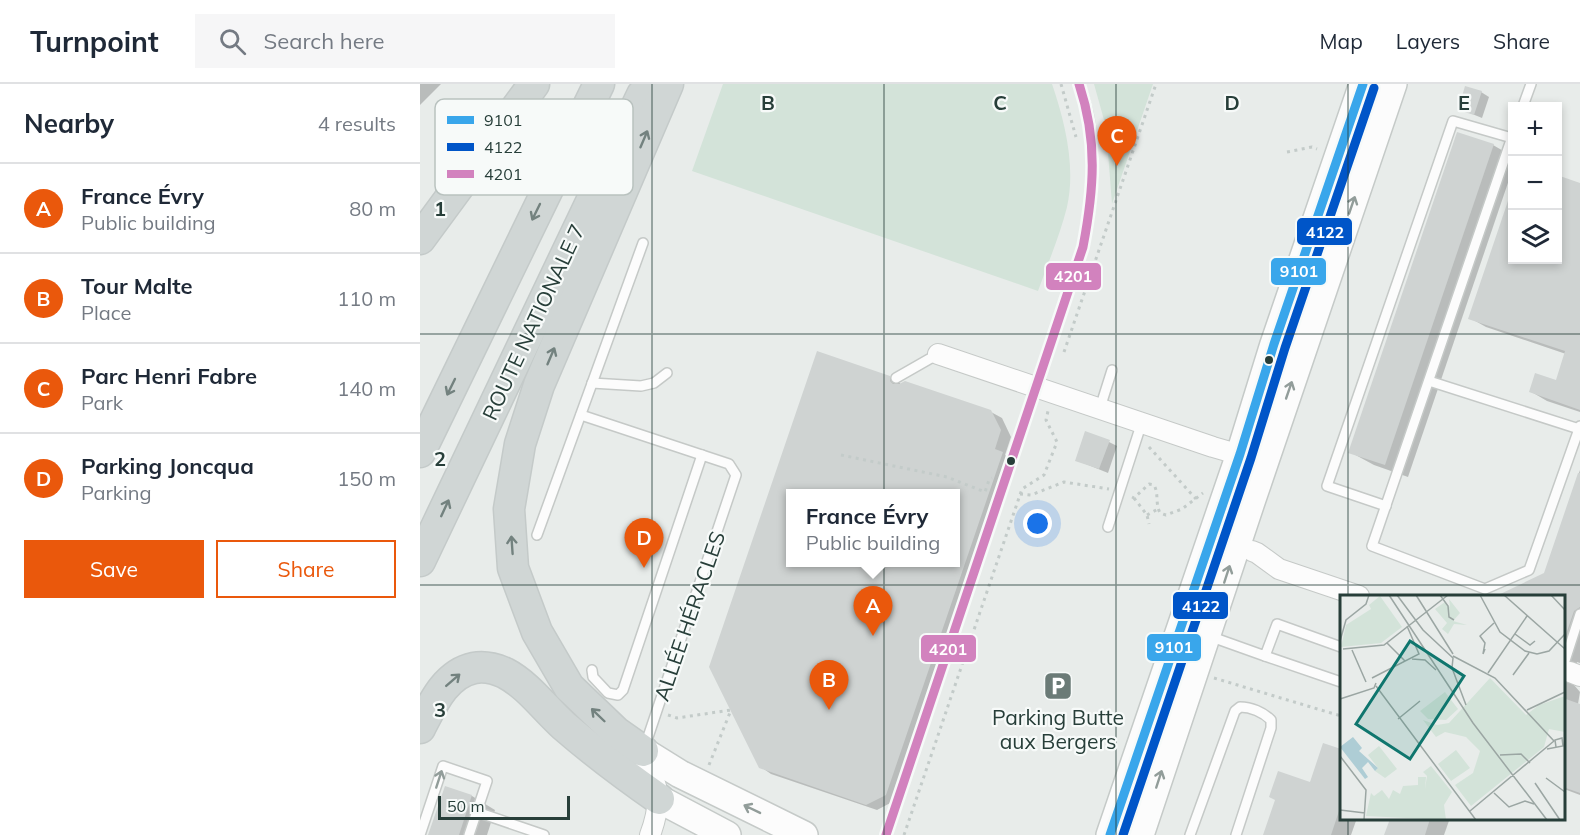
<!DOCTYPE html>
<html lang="en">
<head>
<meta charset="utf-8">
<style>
	body { margin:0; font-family:Mulish,sans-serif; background:#f6f6f7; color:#1f2937 }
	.controls { position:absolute; right:18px; top:18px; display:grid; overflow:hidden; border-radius:0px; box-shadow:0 3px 9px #0003 }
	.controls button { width:54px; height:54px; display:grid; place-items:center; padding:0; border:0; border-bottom:2px solid #e0e1e3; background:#fff; color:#1f2937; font:30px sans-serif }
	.scale { position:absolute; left:18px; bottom:15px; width:132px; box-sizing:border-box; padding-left:6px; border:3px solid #273e39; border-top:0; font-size:16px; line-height:21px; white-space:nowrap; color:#273e39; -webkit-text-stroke:4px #f7faf9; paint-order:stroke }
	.you { position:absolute; left:618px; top:440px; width:21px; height:21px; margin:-15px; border:4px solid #fff; border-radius:50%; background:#1a73e8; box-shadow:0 0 0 9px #1a73e833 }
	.badge { display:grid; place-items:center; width:39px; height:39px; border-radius:50%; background:#ea580c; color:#fff; font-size:20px; font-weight:700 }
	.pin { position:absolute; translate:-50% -50px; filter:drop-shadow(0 2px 3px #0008) }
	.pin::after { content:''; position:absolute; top:32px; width:21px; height:18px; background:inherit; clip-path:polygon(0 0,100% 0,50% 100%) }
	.popup { position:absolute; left:366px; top:405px; width:174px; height:78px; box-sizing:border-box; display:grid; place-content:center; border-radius:0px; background:#fff; filter:drop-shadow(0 2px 4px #0005); font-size:20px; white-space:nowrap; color:#747a83 }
	.popup b { font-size:22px; color:#1f2937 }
	.popup::after { content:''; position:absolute; left:50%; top:100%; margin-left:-12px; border:12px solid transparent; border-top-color:#fff }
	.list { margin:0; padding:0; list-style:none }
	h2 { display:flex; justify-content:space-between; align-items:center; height:78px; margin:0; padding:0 24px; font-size:26px }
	h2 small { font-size:20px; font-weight:400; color:#747a83 }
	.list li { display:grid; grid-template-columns:39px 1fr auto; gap:18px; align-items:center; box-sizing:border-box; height:90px; padding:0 24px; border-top:2px solid #e0e1e3 }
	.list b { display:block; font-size:22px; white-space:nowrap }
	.list p { margin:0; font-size:20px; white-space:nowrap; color:#747a83 }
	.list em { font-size:20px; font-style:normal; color:#747a83 }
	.actions { display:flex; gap:12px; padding:18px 24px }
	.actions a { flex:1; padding:14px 0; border:2px solid #ea580c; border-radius:0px; text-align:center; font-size:21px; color:#ea580c }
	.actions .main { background:#ea580c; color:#fff }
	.icon { flex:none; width:33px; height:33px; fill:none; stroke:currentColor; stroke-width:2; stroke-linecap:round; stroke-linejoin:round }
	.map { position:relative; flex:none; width:1160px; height:751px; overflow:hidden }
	header { display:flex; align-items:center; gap:36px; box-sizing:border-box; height:84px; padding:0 30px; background:#fff; border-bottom:2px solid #e0e1e3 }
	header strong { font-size:28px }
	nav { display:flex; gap:33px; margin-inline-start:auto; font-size:21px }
	.search { width:420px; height:54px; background:#f6f6f7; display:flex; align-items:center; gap:15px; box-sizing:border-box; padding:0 21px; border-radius:0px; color:#747a83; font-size:22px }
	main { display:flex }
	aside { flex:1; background:#fff }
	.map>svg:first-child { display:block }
	.green { fill:#d3e3d9 }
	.shadow { fill:#0003; fill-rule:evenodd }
	.building { fill:#cfd3d2; fill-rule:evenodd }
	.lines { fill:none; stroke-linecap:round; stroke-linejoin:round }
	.lane-casing { stroke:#c5c9c7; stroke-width:12 }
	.street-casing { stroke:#c5c9c7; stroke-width:22 }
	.secondary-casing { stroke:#c5cac8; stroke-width:30 }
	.primary-casing { stroke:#c4cac9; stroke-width:33 }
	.path { stroke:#c3cbc9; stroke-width:3; stroke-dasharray:3 4.5; stroke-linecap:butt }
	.lane { stroke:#fcfcfc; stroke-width:9 }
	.street { stroke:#fcfcfc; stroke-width:20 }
	.secondary { stroke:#fcfcfc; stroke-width:27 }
	.primary { stroke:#d0d6d5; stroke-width:30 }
	.bus-1-casing { stroke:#f7faf9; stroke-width:14 }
	.bus-2-casing { stroke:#f7faf9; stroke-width:14 }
	.bus-3-casing { stroke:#f7faf9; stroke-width:14 }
	.bus-1 { stroke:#39a6eb; stroke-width:9 }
	.bus-2 { stroke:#0055c8; stroke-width:9 }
	.bus-3 { stroke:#d282be; stroke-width:9 }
	.oneway { stroke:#73827f }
	.oneway2 { stroke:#929d9a }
	.grid { fill:none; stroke:#273e39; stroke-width:1.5; stroke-opacity:0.55 }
	.bus-dot { fill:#273e39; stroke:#f7faf9; stroke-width:2 }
	.labels { text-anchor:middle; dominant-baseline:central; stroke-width:4.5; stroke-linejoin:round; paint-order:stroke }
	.street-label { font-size:21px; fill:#273e39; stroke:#f7faf9 }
	.poi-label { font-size:21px; fill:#273e39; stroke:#f7faf9 }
	.inset-road { fill:none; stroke:#9ba6a3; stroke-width:1.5 }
	.view { fill:#0f766e; fill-opacity:0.15; stroke:#0f766e; stroke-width:3 }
	.inset-edge { fill:none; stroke:#273e39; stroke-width:3 }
	.key { fill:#f7faf9; stroke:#b9c2bf; stroke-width:1.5 }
	.key-label { font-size:16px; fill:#273e39 }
	.grid-label { font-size:20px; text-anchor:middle; font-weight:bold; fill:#273e39; stroke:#f7faf9; stroke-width:4.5; stroke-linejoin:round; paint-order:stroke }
	.line-badge { stroke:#f7faf9; stroke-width:2 }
	.badge-label { font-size:16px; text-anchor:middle; font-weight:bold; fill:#fff }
</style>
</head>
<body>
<header>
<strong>Turnpoint</strong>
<div class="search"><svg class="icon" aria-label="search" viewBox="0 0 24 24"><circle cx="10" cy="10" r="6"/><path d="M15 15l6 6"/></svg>Search here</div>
<nav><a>Map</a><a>Layers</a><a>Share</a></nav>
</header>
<main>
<aside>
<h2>Nearby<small>4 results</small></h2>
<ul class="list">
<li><span class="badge">A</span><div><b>France Évry</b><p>Public building</p></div><em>80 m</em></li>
<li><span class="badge">B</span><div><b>Tour Malte</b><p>Place</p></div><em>110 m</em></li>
<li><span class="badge">C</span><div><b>Parc Henri Fabre</b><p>Park</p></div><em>140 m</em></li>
<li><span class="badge">D</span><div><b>Parking Joncqua</b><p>Parking</p></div><em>150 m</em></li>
</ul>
<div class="actions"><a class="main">Save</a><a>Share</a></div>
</aside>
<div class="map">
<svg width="1160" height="751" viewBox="0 0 1160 751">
	<rect width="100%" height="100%" fill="#e8ecea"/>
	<g class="green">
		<path d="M303,0h329c13,38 24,83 15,123 -7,28 -19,56 -29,84l-346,-120z"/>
		<path d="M674,0h59l-41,120 -6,-77z"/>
	</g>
	<g class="shadow">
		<path d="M0,0h21l-21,21z"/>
		<path d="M1061,8l8,5 -7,21 -22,-9z"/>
		<path d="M1073,61l19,11v15l-104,306 -34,-12 -24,-13z"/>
		<path d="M1160,100v228l-33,-11 -17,-10 27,-9 9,-28 -80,-27 -16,-9 42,-125v67h46z"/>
		<path d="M398,269l71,24 11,6v2l91,27 11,6 9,19 -6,18 8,5 -117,340 -19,10 -106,-36 -10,-7 -50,-100zM370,410h166v68h-166z"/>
		<path d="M689,358l8,4 -9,27 -32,-13z"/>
		<path d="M1160,386v193l-3,-1 -3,10v13l6,7 -2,12 2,1v90l-16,-6v-193l-19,-22z"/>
		<path d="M904,661l17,6v67h16l-6,17h-87l46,-51z"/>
		<path d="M26,704l26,8 23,14 -8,25h-57z"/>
		<path d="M971,734h59l-6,17h-58z"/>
	</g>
	<g class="building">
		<path d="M1045,2l17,5 -8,24 -16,-5z"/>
		<path d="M1037,48l37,12 -109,321 -37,-12z"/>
		<path d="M1137,91l23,8v227l-51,-18 6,-19 21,7 9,-29 -97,-32 42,-124 2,1v64h45z"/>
		<path d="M397,267l73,25v5l3,3h6l6,-3 86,29 10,20 -6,19 8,3 -117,343 -20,10 -107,-37 -50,-101zM370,410h166v68h-166z"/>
		<path d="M665,347l25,9 -11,29 -24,-8z"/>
		<path d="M1158,389h2v134l-6,4 -11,32v-46h-69l50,-24z"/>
		<path d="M1143,614l17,6v89l-17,-6z"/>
		<path d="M903,659l18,6v56l-10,30h-68l12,-35 -6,-3 9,-26 32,11z"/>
		<path d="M25,702l27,9 -13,40h-31z"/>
		<path d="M970,735h40l-5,16h-41z"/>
	</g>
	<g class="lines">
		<g class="lane-casing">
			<g id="lane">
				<path d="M1103,22l8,-22"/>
				<path d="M1092,53l-140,409 113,43 44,-19 51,-144"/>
				<path d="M476,294l42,-24"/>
				<path d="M1009,297l150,48"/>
				<path d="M172,299l49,3 13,-3 13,-10"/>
				<path d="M680,324l12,-38"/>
				<path d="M161,331l148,49 7,11 -91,271"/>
				<path d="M966,422l-59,-20 126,-365 59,17"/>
				<path d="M688,443l34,-105"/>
				<path d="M117,451l106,-292"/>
				<path d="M789,552l56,20 12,-32 64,23"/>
				<path d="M845,572l76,26"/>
				<path d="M1144,580l16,-50"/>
				<path d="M172,586l1,7 15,16 10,2 5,-5 79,-235"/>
				<path d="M57,728l67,23"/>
				<path d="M0,751l23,-69 44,15 -18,54"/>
				<path d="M466,751l197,-588c11,-55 17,-109 -4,-163"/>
				<path d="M770,751l45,-124 5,-4c11,0 23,5 31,13v8l-35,107"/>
			</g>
		</g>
		<g class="street-casing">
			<g id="street">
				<path d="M518,270l275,93 38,11"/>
				<path d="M832,467l5,2 22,16 80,27"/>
				<path d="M1150,588l10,4"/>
				<path d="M223,667c2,12 7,21 12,32 6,17 1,36 -5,52"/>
			</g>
		</g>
		<g class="secondary-casing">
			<g id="secondary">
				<path d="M223,667l37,23 124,61"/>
				<path d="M239,715l68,36"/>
				<path d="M690,751l130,-381 34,-110 89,-260"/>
				<path d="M720,751l111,-333 142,-418"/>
			</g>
		</g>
		<g class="primary-casing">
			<g id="primary">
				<path d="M0,155l114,-155"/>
				<path d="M0,368l179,-368"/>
				<path d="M0,477l222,-466"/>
				<path d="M0,644c12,-23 25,-54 54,-60 10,-2 22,1 31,5 23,12 40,36 59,53 30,26 62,50 95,73"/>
				<path d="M223,667l-27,-19 -47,-45 -32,-55 -24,-64 -4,-59 11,-65 19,-59 129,-301"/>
			</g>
		</g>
		<g class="path">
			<path d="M641,0l15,53"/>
			<path d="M867,68l25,-5 5,2"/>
			<path d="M644,268l92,-268"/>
			<path d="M729,363l47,52"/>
			<path d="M421,371l106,22 38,15 4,-12 3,-2"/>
			<path d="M600,410l11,1 33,-13 45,7"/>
			<path d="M712,413l2,1 15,-14 5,1c5,9 1,18 6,28l6,2 16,-6 21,-16"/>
			<path d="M714,414l13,17 2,9"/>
			<path d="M727,431l11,-6"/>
			<path d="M794,594l127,38"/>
			<path d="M248,631l9,3 54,-8"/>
			<path d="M289,681l22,-55"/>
			<path d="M484,751l118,-346 22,-14 13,-33 -11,-22 2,-9"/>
		</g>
		<use href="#lane" class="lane"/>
		<use href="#street" class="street"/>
		<use href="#secondary" class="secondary"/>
		<use href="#primary" class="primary"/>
		<g class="bus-1-casing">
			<path id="bus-1" d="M690,751l130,-381 34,-110 89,-260"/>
		</g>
		<g class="bus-2-casing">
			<path id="bus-2" d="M703,751l128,-377 34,-110 89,-260"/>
		</g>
		<g class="bus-3-casing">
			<path id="bus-3" d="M466,751l197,-588c11,-58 15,-106 -4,-163"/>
		</g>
		<use href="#bus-1" class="bus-1"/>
		<use href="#bus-2" class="bus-2"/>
		<use href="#bus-3" class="bus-3"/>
	</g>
	<defs><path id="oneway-shaft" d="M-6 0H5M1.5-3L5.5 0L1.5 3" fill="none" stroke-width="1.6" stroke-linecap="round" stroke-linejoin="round" transform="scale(1.5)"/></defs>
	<g class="oneway">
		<use href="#oneway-shaft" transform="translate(224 55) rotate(-67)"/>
		<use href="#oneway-shaft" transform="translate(116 128) rotate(116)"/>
		<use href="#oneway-shaft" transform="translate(131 272) rotate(-67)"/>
		<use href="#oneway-shaft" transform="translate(31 303) rotate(116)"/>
		<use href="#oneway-shaft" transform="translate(25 424) rotate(-65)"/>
		<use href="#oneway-shaft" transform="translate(92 461) rotate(-94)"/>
		<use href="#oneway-shaft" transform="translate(33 596) rotate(-41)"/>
		<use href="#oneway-shaft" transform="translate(178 631) rotate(-136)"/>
	</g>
	<g class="oneway2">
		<use href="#oneway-shaft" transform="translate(932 121) rotate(-71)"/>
		<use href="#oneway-shaft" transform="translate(869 306) rotate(-71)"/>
		<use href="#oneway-shaft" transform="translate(807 490) rotate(-72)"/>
		<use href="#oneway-shaft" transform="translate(19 695) rotate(-72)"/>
		<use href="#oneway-shaft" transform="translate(739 695) rotate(-72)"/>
		<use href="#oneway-shaft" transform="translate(332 725) rotate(-154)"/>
	</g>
	<path class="grid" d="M232,0v751M464,0v751M696,0v751M928,0v512M0,250h1160M0,501h1160M928,734v17"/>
	<defs>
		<g id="parking-square" transform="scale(1.5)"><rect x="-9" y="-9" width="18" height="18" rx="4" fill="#6b7b77" stroke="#f7faf9"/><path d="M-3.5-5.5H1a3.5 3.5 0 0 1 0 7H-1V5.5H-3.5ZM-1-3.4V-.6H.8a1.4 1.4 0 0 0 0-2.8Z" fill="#fff"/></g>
	</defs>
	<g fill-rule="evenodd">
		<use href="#parking-square" x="638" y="602"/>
	</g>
	<g class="bus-dot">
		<circle cx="849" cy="276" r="5"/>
		<circle cx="591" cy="377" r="5"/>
	</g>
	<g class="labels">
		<g class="street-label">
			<text transform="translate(113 238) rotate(-65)">ROUTE NATIONALE 7</text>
			<text transform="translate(269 532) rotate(-71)">ALLÉE HÉRACLES</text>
		</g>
		<g class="poi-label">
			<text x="638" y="633">Parking Butte<tspan x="638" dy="24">aux Bergers</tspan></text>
		</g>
	</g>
	<g transform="translate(920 511)">
		<rect width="225" height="225" fill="#e8ecea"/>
		<path d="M40,1l22,31 -21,16 -40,4 5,-22 25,-16 -2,-4zM109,4l11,14 -7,8 14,4 -13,-1 -6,10 -6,-5 5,-6 -12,-14 10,-7 5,5zM150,83l36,37 13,-10 26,-9v36l-16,-3 -5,18 -73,59 -16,-21 18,-12 7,-22 -14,-14 -21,-5 -9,5 -13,-17 14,5 12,-2zM105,97l13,17 -12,11 -18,-1 -8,-8zM39,151l18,23 -12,9 -10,-7 3,-3 -10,-13zM116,155l14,18 -19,13 -13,-17zM91,171l21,26 -8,13 2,15 -80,-4 5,-23 3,3 8,-6 7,9 4,-9 7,4 3,-8 15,-1v-8h8l-1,12 2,-13 -4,-4z" fill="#d3e3d9"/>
		<path d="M13,142l9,11 -3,3 19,17 -3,3 -7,-9 -6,6 6,9 -3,2 -25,-32z" fill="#aecdd5"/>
		<path class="inset-road" d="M49,0l84,128 74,97M57,0l26,35 30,28 -1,10 14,37M76,0l37,59M100,0l8,11 1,11 5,3M140,0l20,37 25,19 12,3 12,-3 16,-17M164,0l61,54M211,0l14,15M175,39l15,11 5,-4M0,46l6,-21 20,-16 3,-9M47,48l18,18M3,54l41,-4 64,-50M145,54l-2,5 2,-11 -5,-7 14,-13M12,55l14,32M113,61l42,22 59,63M72,64l13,1 11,10M148,78l39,-57M173,80l16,-22M32,83l47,-24 -12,-28M36,91l100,134M0,104l34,-11 2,-5M187,115l38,-18M58,124l22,-18M207,154l16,-3 -1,-8 -7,2 1,7M160,160l21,-1 9,9M0,161l26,34 -2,30M206,183l19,14M195,188l25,37M154,198l15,14 16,-6 9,3M0,215l25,3M130,216l84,-70"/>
		<path class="view" d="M70,46l54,35 -54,83 -54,-35z"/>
		<rect width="225" height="225" class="inset-edge"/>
	</g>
	<rect x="15" y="15" width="198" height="96" rx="9" class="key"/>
	<rect x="27" y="32" width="27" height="8" fill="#39a6eb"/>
	<rect x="27" y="59" width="27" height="8" fill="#0055c8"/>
	<rect x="27" y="86" width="27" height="8" fill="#d282be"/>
	<g class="key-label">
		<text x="64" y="42">9101</text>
		<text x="64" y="69">4122</text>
		<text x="64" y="96">4201</text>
	</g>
	<g class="grid-label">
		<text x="348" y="26">B</text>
		<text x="580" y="26">C</text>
		<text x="812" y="26">D</text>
		<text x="1044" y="26">E</text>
		<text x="20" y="132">1</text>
		<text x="20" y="382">2</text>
		<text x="20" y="633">3</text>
	</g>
	<g class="line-badge">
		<rect x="876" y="133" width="57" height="29" rx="6" fill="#0055c8"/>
		<rect x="850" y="173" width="57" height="29" rx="6" fill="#39a6eb"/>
		<rect x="625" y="178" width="57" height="29" rx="6" fill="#d282be"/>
		<rect x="752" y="507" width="57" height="29" rx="6" fill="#0055c8"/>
		<rect x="726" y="549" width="56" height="29" rx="6" fill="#39a6eb"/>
		<rect x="500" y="550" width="57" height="29" rx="6" fill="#d282be"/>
	</g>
	<g class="badge-label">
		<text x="905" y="154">4122</text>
		<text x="879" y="193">9101</text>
		<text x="653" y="198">4201</text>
		<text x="781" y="528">4122</text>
		<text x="754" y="569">9101</text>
		<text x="528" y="571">4201</text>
	</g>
</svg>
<div class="controls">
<button>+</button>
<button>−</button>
<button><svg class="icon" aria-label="layers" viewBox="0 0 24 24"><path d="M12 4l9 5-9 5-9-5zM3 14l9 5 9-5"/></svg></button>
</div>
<div class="scale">50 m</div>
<div class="you"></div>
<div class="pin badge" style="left:453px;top:552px">A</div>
<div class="popup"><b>France Évry</b>Public building</div>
<div class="pin badge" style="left:409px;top:626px">B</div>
<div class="pin badge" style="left:697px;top:82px">C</div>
<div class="pin badge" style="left:224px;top:484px">D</div>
</div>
</main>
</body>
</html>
